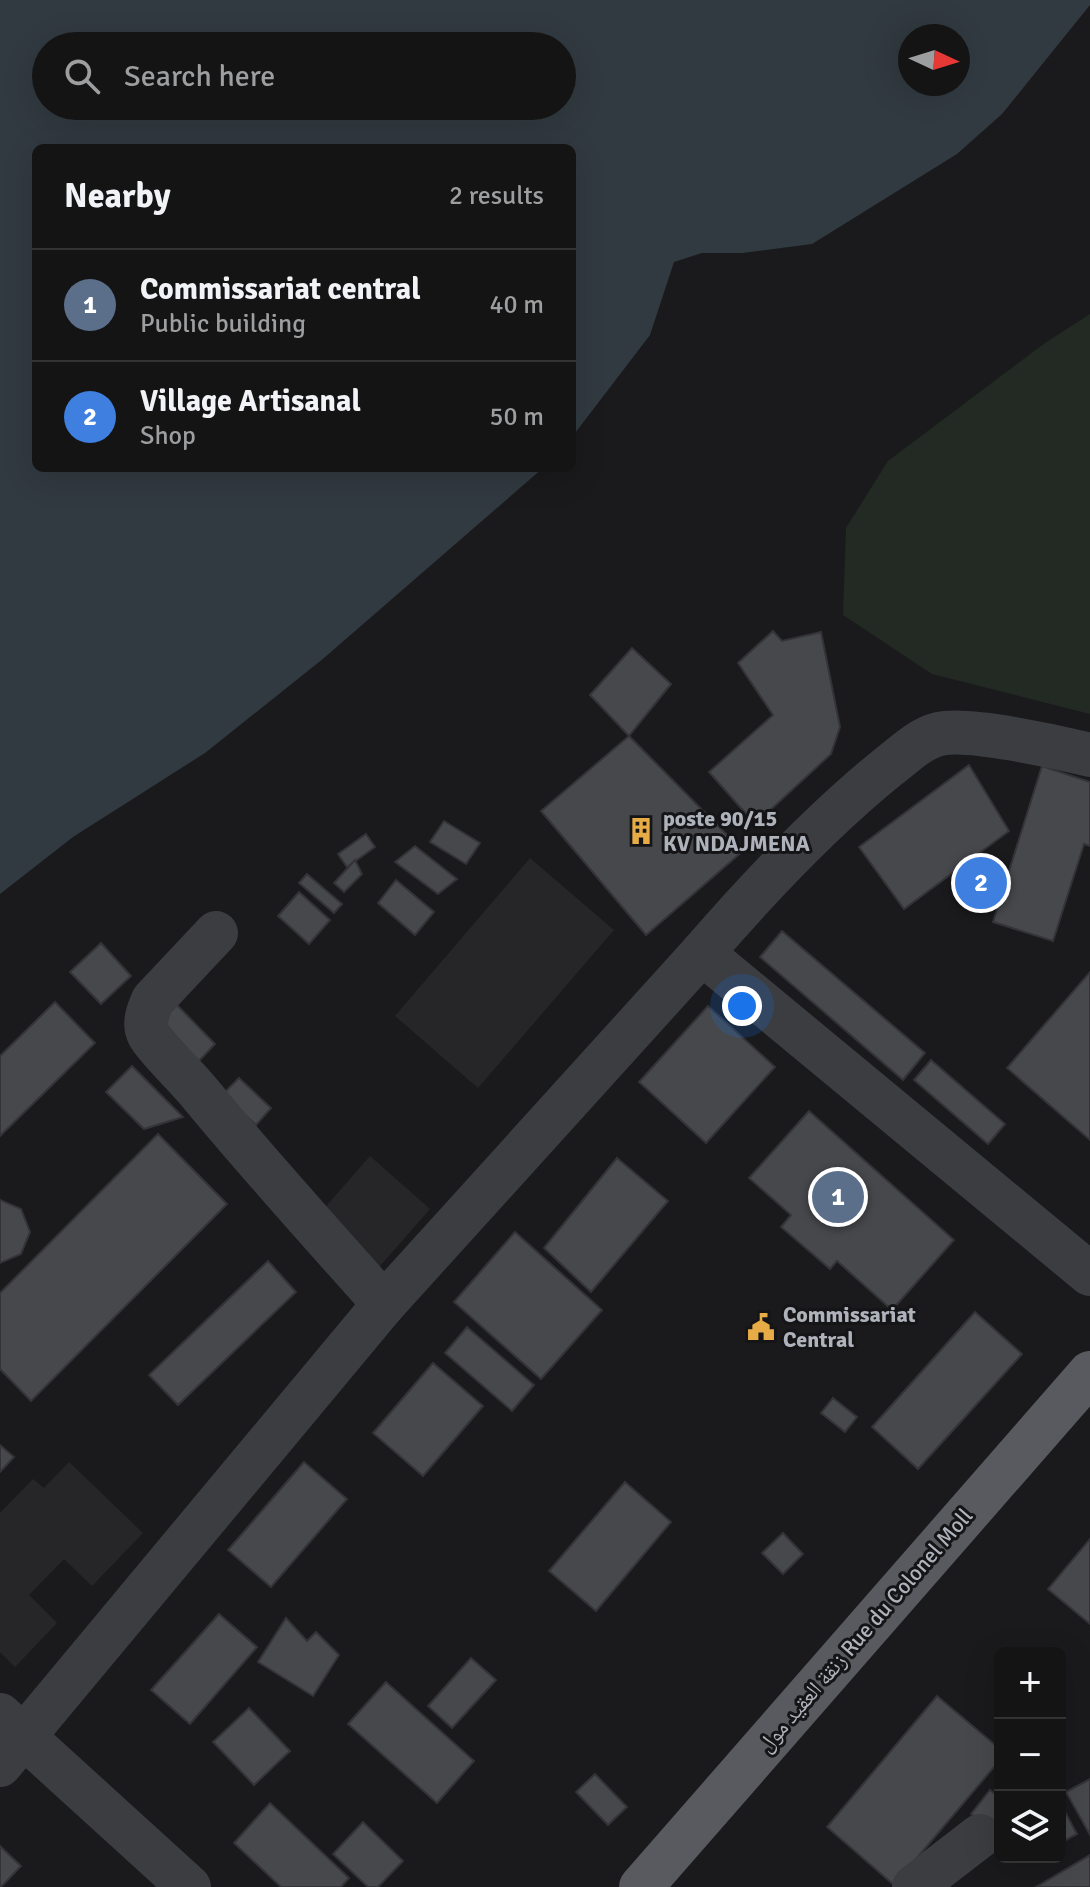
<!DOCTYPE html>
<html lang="en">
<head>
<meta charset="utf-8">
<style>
	body { margin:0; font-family:Signika,"Noto Naskh Arabic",sans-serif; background:#1d1d1e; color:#f1f3f6 }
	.controls { position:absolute; right:24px; bottom:24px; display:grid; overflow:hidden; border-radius:12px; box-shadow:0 8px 32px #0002 }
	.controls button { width:72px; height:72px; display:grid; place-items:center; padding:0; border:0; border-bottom:2px solid #333334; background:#141415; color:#f1f3f6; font:40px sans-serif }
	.compass { position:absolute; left:898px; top:24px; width:72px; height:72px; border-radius:50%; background:#141415; box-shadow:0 8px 32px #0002; rotate:94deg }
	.you { position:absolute; left:742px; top:1006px; width:28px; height:28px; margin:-20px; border:6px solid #fff; border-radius:50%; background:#1a73e8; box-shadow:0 0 0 12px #1a73e833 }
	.badge { display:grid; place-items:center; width:52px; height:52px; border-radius:50%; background:#8c9099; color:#fff; font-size:26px; font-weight:700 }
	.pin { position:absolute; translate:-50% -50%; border:4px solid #fff; box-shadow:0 2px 8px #0006 }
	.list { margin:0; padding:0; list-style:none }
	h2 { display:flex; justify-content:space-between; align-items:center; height:104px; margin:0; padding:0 32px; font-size:34px }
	h2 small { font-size:26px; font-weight:400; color:#9d9ea0 }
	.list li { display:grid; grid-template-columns:52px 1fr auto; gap:24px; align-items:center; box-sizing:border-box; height:112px; padding:0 32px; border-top:2px solid #333334 }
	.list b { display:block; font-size:30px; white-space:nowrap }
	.list p { margin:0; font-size:26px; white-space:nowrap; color:#9d9ea0 }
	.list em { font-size:26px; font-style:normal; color:#9d9ea0 }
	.icon { flex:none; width:44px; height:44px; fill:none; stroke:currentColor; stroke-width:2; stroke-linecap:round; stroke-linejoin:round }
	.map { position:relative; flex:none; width:1090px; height:1887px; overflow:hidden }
	.search { position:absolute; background:#141415; box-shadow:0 8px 32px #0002; left:32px; top:32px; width:544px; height:88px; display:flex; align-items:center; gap:20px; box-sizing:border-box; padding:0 28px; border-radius:44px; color:#9d9ea0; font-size:30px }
	.panel { position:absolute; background:#141415; box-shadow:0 8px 32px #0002; left:32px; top:144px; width:544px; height:328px; border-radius:12px }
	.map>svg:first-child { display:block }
	.built { fill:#262629 }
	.green { fill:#222a23 }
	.water { fill:#313a40; fill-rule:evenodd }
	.building { fill:#47484c; stroke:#343438; stroke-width:2 }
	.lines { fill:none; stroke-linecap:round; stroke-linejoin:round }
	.minor { stroke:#3b3d41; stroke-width:44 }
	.major { stroke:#585a60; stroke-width:44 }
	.labels { text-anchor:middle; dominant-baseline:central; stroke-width:6; stroke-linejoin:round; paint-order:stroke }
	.poi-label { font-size:22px; font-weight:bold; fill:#aeb2bb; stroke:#151517; text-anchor:start }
	.street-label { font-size:22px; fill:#aeb2bb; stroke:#151517 }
</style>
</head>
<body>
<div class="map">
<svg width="1090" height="1887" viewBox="0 0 1090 1887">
	<rect width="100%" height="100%" fill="#1a1a1c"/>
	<g class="built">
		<path d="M530,858l84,72 -136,158 -83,-72z"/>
		<path d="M370,1156l60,53 -57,65 -59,-54z"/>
		<path d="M69,1462l74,71 -51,53 -28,-27 -35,36 28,28 -42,44 -15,-15v-139l33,-34 11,9z"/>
	</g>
	<path class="green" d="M1090,314v400l-158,-40 -89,-59 3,-87 42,-67 157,-118z"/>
	<path class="water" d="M0,0h1090v5l-88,109 -45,40 -145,90 -70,9h-40l-28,9 -24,73 -78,102v-289h-536v320h507l-219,190 -119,95 -132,84 -73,57zM910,36h48v48h-48zM46,46h516v60h-516z"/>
	<g class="building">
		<path d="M773,631l9,10 39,-9 19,95 -9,27 -76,70 -46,-52 64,-57 -35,-52z"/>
		<path d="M632,648l39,36 -42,52 -39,-41z"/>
		<path d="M629,736l114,115 -97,84 -105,-124z"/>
		<path d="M969,765l40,66 -105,78 -45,-62z"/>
		<path d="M1042,766l48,16v64l-6,-2 -31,97 -60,-19z"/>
		<path d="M444,821l36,22 -14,21 -36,-22z"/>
		<path d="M366,834l9,13 -28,20 -9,-13z"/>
		<path d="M415,846l42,33 -19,15 -43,-32z"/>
		<path d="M355,860l7,14 -18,18 -10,-9z"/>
		<path d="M307,874l35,30 -8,9 -35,-30z"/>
		<path d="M396,880l38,32 -19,23 -37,-32z"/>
		<path d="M299,892l31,28 -21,24 -31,-28z"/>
		<path d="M782,931l143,122 -22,27 -143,-123z"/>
		<path d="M101,943l30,33 -30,28 -31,-32z"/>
		<path d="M1090,972v168l-83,-72z"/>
		<path d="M55,1002l40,41 -95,93v-80z"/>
		<path d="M177,1005l38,39 -20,21 -39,-39z"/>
		<path d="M708,1006l67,61 -69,76 -67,-61z"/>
		<path d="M931,1060l74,64 -17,20 -74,-64z"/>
		<path d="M132,1066l51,51 -39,12 -38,-37z"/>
		<path d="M239,1078l32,30 -15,17 -33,-31z"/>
		<path d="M809,1111l145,129 -62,70 -55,-49 -7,8 -49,-42 10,-12 -42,-37z"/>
		<path d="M158,1134l69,70 -196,197 -31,-32v-76z"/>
		<path d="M617,1158l51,43 -77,91 -47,-44z"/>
		<path d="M0,1200l21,9 9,23 -9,22 -21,9z"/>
		<path d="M515,1232l87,78 -61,69 -87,-77z"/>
		<path d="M268,1261l28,31 -118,113 -29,-30z"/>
		<path d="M975,1312l47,42 -104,115 -46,-42z"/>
		<path d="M467,1327l67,58 -22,26 -67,-58z"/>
		<path d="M433,1363l50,43 -60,70 -50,-43z"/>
		<path d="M833,1398l24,19 -12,15 -24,-19z"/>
		<path d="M0,1445l14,12 -14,15z"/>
		<path d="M304,1462l43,37 -76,88 -43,-37z"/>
		<path d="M625,1482l46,40 -75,89 -47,-40z"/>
		<path d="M783,1533l20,21 -20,20 -21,-21z"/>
		<path d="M1090,1539v85l-42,-35z"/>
		<path d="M219,1614l38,33 -67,77 -39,-34z"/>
		<path d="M286,1618l21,23 9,-9 23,23 -26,41 -55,-34z"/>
		<path d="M471,1658l25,22 -44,48 -24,-22z"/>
		<path d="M386,1682l88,79 -37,42 -89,-79z"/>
		<path d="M937,1696l63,53v11l-106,125 -67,-58z"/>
		<path d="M249,1708l41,43 -36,34 -41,-43z"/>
		<path d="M595,1774l32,33 -19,18 -32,-33z"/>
		<path d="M1090,1779v56l-24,-43z"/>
		<path d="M990,1790l10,8v39l-29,-23z"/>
		<path d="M270,1803l79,75 -8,9h-60l-47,-44z"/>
		<path d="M1062,1806l15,28 -17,9v-36z"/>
		<path d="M363,1822l40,39 -25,26h-10l-35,-33z"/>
		<path d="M0,1846l21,20 -20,21h-1z"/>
		<path d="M1090,1855v32h-54z"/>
	</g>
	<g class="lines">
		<g class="minor">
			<path d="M1090,755c-32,-8 -122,-28 -151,-21 -20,5 -35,21 -51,33 -68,55 -129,120 -186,186l388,321"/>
			<path d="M216,933l-63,67c-5,11 -10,24 -4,35 7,13 37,41 49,56 60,73 123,142 186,213"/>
			<path d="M0,1715l189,172"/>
			<path d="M0,1765l384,-461 318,-351"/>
			<path d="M914,1887l66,-51"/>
		</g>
		<path class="major" d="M641,1887l449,-514"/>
	</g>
	<defs>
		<g id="building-bare" transform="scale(2.16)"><path d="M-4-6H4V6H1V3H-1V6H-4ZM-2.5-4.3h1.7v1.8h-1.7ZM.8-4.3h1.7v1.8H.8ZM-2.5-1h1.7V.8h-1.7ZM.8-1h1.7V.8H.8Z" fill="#e8ac46" stroke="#151517" stroke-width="2.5" paint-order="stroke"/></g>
		<g id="civic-bare" transform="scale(2.16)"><path d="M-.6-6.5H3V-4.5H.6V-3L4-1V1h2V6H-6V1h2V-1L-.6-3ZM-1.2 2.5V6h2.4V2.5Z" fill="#e8ac46" stroke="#151517" stroke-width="2.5" paint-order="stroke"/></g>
	</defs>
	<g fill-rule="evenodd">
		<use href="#building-bare" x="641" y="831"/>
		<use href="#civic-bare" x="761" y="1327"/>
	</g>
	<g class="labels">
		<g class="poi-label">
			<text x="663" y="818">poste 90/15<tspan x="663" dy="25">KV NDAJMENA</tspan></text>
			<text x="783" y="1314">Commissariat<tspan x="783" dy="25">Central</tspan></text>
		</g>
		<g class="street-label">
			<text transform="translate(865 1630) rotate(-49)">زنقة العقيد مول Rue du Colonel Moll</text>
		</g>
	</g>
</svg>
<div class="controls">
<button>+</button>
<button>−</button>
<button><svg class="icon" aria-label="layers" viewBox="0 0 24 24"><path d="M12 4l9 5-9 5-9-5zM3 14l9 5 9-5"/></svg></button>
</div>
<svg class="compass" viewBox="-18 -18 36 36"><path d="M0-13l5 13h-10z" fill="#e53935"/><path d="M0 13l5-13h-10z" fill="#9d9ea0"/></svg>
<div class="you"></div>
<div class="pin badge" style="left:838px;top:1197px;background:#5c6f8a">1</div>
<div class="pin badge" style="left:981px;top:883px;background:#3f7fe0">2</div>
<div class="search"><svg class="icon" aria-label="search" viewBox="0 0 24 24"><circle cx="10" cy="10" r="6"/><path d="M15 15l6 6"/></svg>Search here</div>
<section class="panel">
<h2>Nearby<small>2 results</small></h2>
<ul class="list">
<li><span class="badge" style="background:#5c6f8a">1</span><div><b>Commissariat central</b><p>Public building</p></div><em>40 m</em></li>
<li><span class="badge" style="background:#3f7fe0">2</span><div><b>Village Artisanal</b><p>Shop</p></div><em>50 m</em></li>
</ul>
</section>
</div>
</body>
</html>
